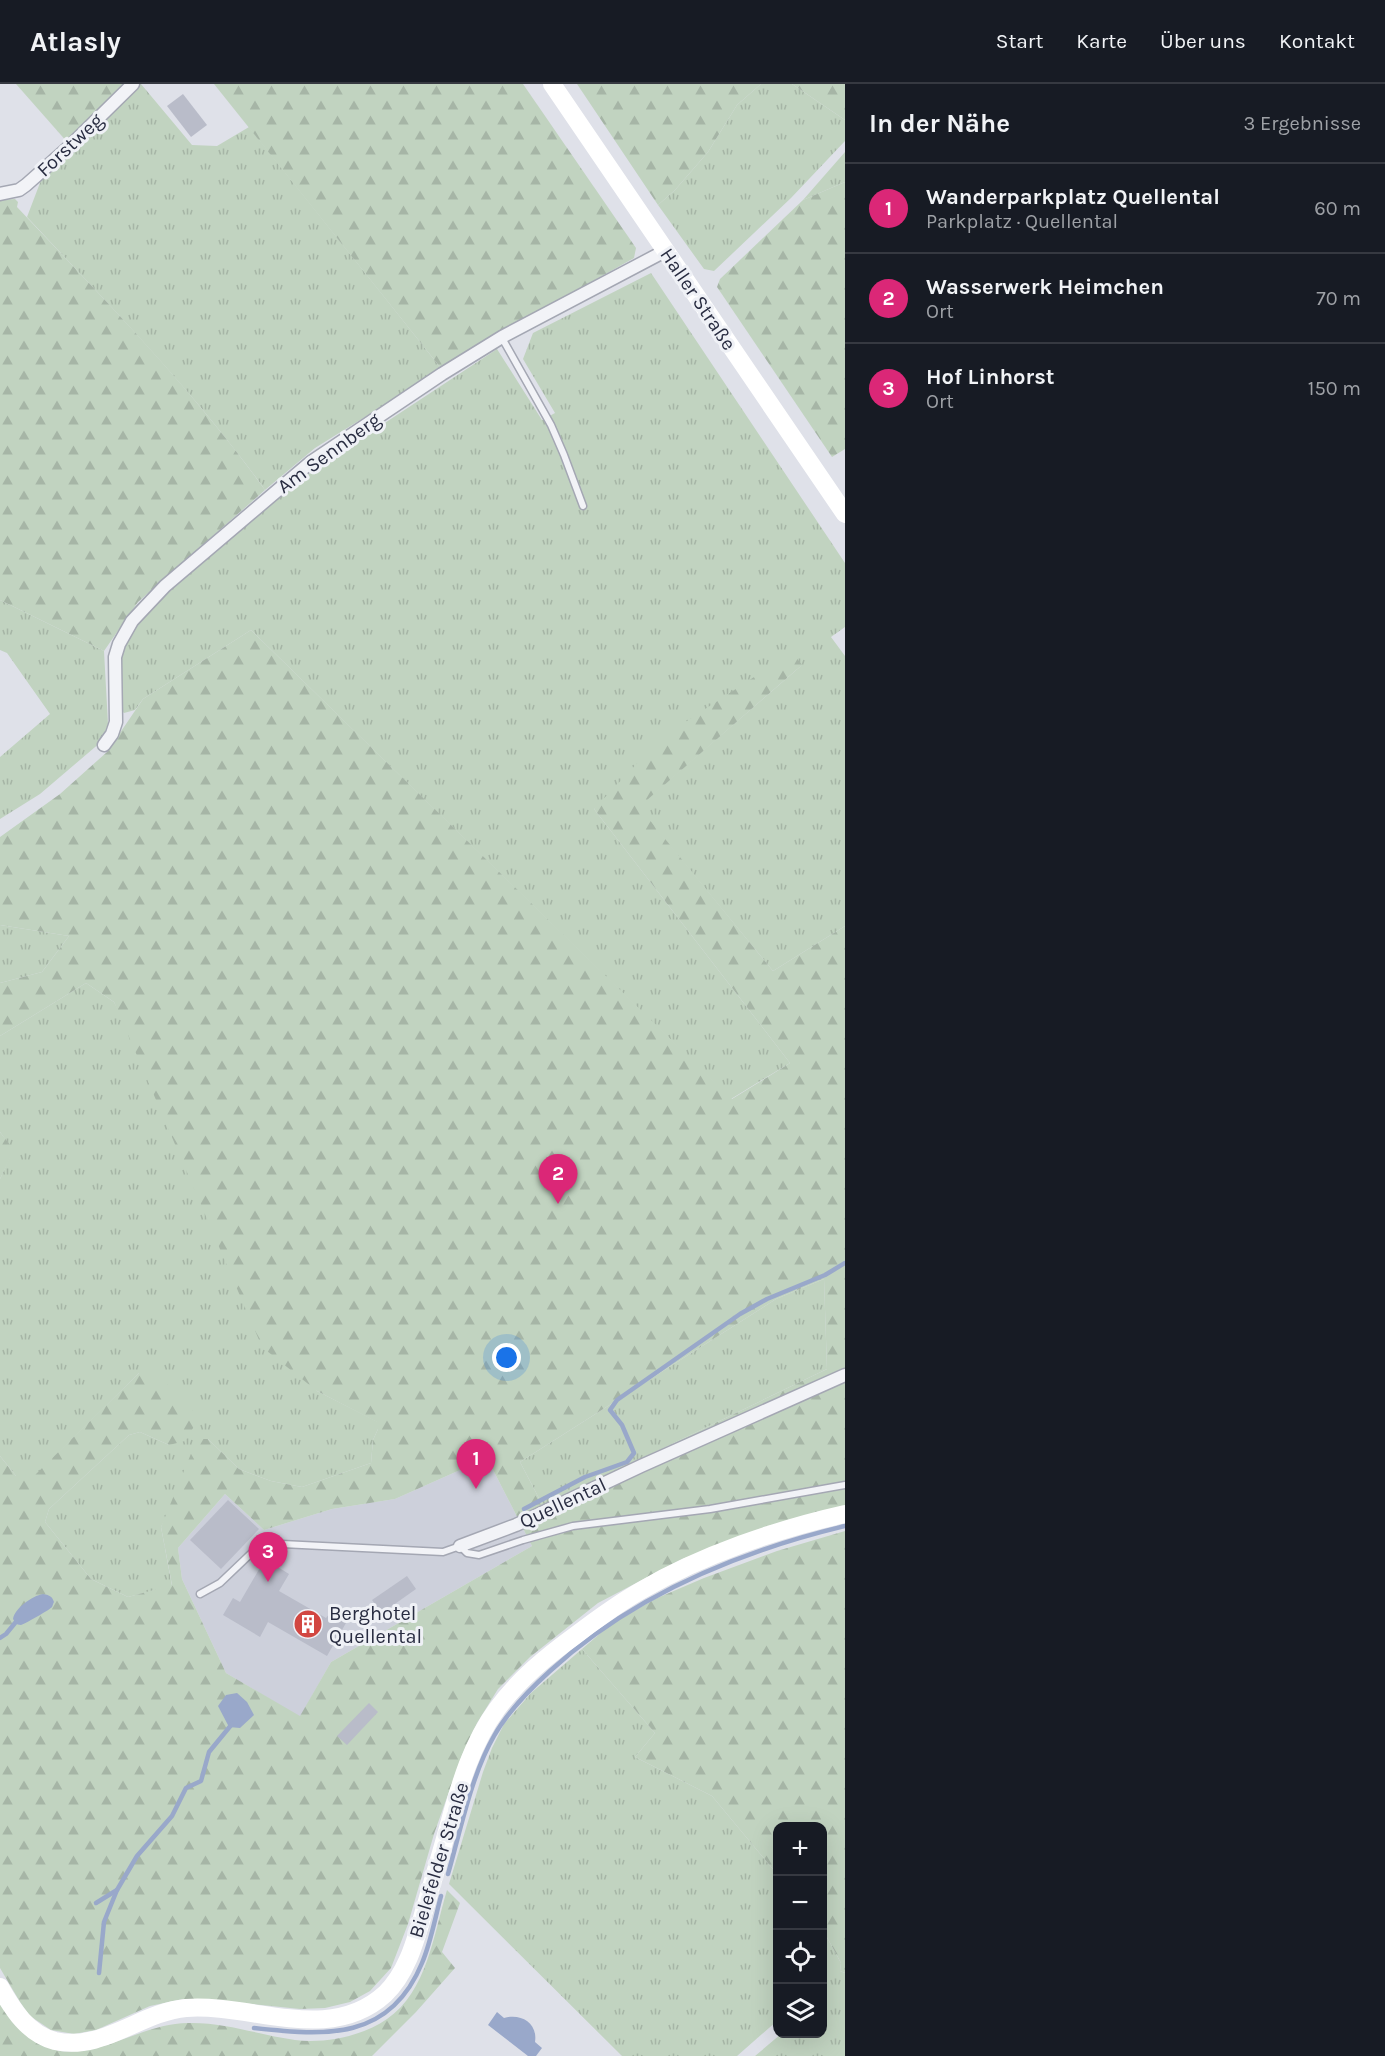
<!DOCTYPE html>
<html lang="de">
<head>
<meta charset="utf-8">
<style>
	body { margin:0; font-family:Karla,sans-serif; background:#242831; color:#f1f3f6 }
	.controls { position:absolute; right:18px; bottom:18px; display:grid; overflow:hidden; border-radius:12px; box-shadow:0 6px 24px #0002 }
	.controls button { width:54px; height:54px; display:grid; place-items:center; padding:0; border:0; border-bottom:2px solid #363941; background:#171b24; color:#f1f3f6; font:30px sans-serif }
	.you { position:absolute; left:507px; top:1274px; width:21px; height:21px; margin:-15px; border:4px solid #fff; border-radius:50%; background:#1a73e8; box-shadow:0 0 0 9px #1a73e833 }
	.badge { display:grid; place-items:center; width:39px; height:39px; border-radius:50%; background:#db2777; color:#fff; font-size:20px; font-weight:700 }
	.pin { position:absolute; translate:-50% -50px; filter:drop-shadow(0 2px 3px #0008) }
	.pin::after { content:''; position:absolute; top:32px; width:21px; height:18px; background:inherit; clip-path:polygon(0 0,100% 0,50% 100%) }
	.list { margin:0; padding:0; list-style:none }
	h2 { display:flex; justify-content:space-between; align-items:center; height:78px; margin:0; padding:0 24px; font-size:26px }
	h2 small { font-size:20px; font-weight:400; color:#9ea1a6 }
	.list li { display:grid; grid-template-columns:39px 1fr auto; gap:18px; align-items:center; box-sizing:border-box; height:90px; padding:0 24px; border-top:2px solid #363941 }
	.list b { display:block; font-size:22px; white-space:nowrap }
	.list p { margin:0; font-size:20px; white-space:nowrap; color:#9ea1a6 }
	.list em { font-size:20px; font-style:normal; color:#9ea1a6 }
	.icon { flex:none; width:33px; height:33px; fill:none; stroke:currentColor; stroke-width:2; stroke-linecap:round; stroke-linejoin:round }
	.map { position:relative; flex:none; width:845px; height:1972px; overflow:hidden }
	header { display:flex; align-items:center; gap:36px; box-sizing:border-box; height:84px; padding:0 30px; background:#171b24; border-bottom:2px solid #363941 }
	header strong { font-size:28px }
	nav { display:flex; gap:33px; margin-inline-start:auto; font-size:21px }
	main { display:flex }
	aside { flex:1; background:#171b24 }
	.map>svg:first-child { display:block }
	.built { fill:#cdd0db }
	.grass { fill:url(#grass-tufts) }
	.forest { fill:url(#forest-firs); fill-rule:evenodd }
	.water { fill:#99a8ca }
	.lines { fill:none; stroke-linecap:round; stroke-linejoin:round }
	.stream { stroke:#99a8ca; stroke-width:4.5 }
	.building { fill:#b9bcc9 }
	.lane-casing { stroke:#a4a7b3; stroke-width:9 }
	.street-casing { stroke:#a4a7b3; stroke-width:15 }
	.lane { stroke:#f2f3f7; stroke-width:6 }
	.street { stroke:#f2f3f7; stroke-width:12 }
	.secondary { stroke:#fff; stroke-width:18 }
	.labels { text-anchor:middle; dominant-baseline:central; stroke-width:6; stroke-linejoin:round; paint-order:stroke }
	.street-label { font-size:20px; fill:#282c41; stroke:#eff1f6 }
	.poi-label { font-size:20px; fill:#282c41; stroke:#eff1f6; text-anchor:start }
</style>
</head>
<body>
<header>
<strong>Atlasly</strong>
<nav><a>Start</a><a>Karte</a><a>Über uns</a><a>Kontakt</a></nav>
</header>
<main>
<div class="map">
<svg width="845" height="1972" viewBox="0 0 845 1972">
	<defs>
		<pattern id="grass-tufts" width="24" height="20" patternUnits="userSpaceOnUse" patternTransform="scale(1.5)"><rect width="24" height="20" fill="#c1d3c0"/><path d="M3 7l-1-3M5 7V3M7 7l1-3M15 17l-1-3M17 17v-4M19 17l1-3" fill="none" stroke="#a6b5a6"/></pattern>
		<pattern id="forest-firs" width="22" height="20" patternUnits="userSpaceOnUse" patternTransform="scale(1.5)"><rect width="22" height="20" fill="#c1d3c0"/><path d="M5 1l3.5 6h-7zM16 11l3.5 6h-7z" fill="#a6b5a6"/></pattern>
	</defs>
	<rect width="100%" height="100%" fill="#dfe1e9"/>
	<path class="built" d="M487,1374l45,88 -201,116 -31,55 -74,-44 -44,-94 -4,-31 47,-54 39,36 68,-21 63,-10z"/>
	<g class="grass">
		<path d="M137,0h4l51,61 25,1 32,-19 191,240 -43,30 -82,51 -50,42c-70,-98 -156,-185 -238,-273l16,-42z"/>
		<path d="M761,0h31l53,36v21l-54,57 -77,73 -10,-2 -46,-64 17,-15 33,-38 29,-47z"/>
		<path d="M845,68v30l-42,18z"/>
		<path d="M651,189l194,290v64l-14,10 14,19v270l-72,45 -135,-164 164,-142 -208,144 196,254 -59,36 -480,-469 -108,69 -8,11 -11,3 -4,-4v-53l15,-31 20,-26 160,-130 182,-120 45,71 13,-7 -32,-54 10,-26z"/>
		<path d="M0,516l104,51 4,73 -7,18 -61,52 -40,25v-62l50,-43 -43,-61 -7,-3z"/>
		<path d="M0,841l69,11 -27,36 -42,11z"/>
		<path d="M86,899l28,19 203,389 61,31v7l-5,11 -2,23 -69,24 -31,-6 -32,-12 -31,-30 -47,88 11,59 -44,11 -37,-18 -46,-57 4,-13 80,-74 11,-3 29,13 -30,-72 -104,103h-19l-16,-20v-277l13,-29 -13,-18v-96z"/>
		<path d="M824,1195l3,90 -284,137 -23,-44 256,-163z"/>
		<path d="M582,1565l73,84 -20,24 77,39 65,78v147l-40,35h-115l-173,-172 34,-112 9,-24 12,-24 27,-31z"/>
		<path d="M823,1846l18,33 -1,8 5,2v83h-90l26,-22h41z"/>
	</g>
	<g class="forest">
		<path d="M16,0h112l-60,59z"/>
		<path d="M214,0h309l113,164 -2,10 -194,109z"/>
		<path d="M577,0h184l-24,21 -29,47 -33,38 -17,15z"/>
		<path d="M792,0h53v36z"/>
		<path d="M845,98v267l-13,8 -115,-170 3,-8 83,-79z"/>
		<path d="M15,115l3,3 -1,5c86,91 175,181 248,283l-127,112 -34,49 -104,-51v-400z"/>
		<path d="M251,546l481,469 58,-36 -196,-254 67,-71 131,-86 10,13 -163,142 134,164 72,-45v580l-74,21 -89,32 -84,44 -68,54 -32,32 -21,34 -15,32 -28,79 -26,90 -17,44 -21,23 -20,11 -25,6 -25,1 -98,-10h-19l-33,7 -54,24 -22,4 -23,-4 -21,-14 -10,-14 -20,-34v-512l16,20 19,-1 104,-102h16l36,34 7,13 -13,21 -16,4 -29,-13 -11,3 -80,74 -4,13 46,57 37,18 44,-12 -11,-58 36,-88h11l31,30 32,12 31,6 69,-24 2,-23 5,-11 -1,-7 -60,-31 -55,-44 -148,-345 -28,-19 -86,53v-53l42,-11 27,-36 -69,-11v-88l60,-43 47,-42 36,-53zM824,1195l3,90 -284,137 -23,-44 256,-163zM487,1374l45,88 -201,116 -31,54 -74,-43 -44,-94 -4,-31 47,-54 39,36 68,-21 63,-10z"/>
		<path d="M0,1048l14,18 -14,29z"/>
		<path d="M845,1447v442l-5,-2 1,-8 -18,-33 -1,-104h-44l-1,48 -65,-78 -77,-39 20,-24 -73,-84 28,-24 45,-26 49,-21 73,-27z"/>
		<path d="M447,1806l13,13 -18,49 13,16 -39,44 -44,44h-372v-52c14,12 43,44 60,47 45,5 84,-28 128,-28 37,-1 71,12 107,17 29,4 68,-4 92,-21 40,-27 47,-86 60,-129z"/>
	</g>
	<g class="water">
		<path d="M43,1510c6,1 9,2 11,8 -1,1 -1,3 -2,5 -1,2 -29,18 -31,18 -5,0 -6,-3 -8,-6 2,-11 19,-23 30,-25z"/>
		<path d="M237,1609l10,9 7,13 -14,13 -11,-1 -11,-21 8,-11z"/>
		<path d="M497,1928l7,6c17,-5 34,5 31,24l7,6 -6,8h-8l-40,-31z"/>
	</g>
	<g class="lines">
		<g class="stream">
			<path d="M524,1425l61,-32 42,-15 7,-9 -12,-28 -12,-15 7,-10 123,-86 27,-15 58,-24 20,-12"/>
			<path d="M0,1554l6,-4 9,-11"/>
			<path d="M448,1790c13,-45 23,-98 46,-138 14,-25 35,-46 56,-65 83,-76 187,-119 295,-145"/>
			<path d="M96,1819l21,-13"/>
			<path d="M99,1889l5,-51 13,-32 20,-34 35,-40 14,-28 15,-7 8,-29 23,-28"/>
			<path d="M254,1944c72,8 136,13 168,-65 9,-21 13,-45 19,-67"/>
		</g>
	</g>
	<g class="building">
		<path d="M183,10l24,31 -16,12 -24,-31z"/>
		<path d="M228,1416l31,29 -38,40 -31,-29z"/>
		<path d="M265,1475l24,15 -10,17 47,27 4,-5 16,10 -19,33 -59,-34 -8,15 -37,-22 10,-17 7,4z"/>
		<path d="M407,1492l9,13 -34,24 -10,-13z"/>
		<path d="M369,1619l9,9 -31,33 -10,-9z"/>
	</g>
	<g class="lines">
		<g class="lane-casing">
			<g id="lane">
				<path d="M502,254l49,87 13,30 19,51"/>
				<path d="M200,1510l20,-11 42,-40 181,9 17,-6 7,7 12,2 44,-15 50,-14 137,-17 135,-24"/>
			</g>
		</g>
		<g class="street-casing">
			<g id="street">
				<path d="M0,110l19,-4 7,-5 44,-39 63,-62"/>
				<path d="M104,661l8,-11 4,-12 -1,-65 4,-13 13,-23 33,-35 146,-124 131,-88 60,-37 163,-86"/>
				<path d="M460,1462l56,-21 125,-59 204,-91"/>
			</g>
		</g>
		<use href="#lane" class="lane"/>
		<use href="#street" class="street"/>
		<g class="secondary">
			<path d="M552,0l293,430"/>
			<path d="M0,1903c13,23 28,47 55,54 47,11 86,-29 131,-33 66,-5 143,37 199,-14 25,-24 32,-61 42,-93 7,-25 15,-51 22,-77 11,-40 23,-81 48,-115 22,-30 49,-52 79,-74 21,-16 43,-32 66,-45 60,-35 136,-61 203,-76"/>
		</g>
	</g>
	<defs>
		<g id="building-disc" transform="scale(1.5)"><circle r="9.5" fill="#d24641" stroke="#eff1f6"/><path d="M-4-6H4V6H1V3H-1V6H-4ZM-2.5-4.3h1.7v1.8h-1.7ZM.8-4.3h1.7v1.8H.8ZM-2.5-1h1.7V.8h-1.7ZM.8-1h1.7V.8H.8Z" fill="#fff"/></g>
	</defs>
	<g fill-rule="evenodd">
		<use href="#building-disc" x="308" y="1540"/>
	</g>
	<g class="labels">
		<g class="street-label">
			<text transform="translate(70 61) rotate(-43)">Forstweg</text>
			<text transform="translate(698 215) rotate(56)">Haller Straße</text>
			<text transform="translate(329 369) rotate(-36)">Am Sennberg</text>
			<text transform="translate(563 1419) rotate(-25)">Quellental</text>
			<text transform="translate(439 1776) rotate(-73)">Bielefelder Straße</text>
		</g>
		<g class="poi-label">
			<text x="329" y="1529">Berghotel<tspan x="329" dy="23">Quellental</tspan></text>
		</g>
	</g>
</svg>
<div class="controls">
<button>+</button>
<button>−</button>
<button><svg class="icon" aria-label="locate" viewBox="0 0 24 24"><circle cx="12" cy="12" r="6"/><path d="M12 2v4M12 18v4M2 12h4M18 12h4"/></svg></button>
<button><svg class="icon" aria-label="layers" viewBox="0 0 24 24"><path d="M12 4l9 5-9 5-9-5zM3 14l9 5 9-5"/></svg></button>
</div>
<div class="you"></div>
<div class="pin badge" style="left:476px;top:1405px">1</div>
<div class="pin badge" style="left:558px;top:1120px">2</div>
<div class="pin badge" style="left:268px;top:1498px">3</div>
</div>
<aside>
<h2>In der Nähe<small>3 Ergebnisse</small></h2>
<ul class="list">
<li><span class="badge">1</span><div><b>Wanderparkplatz Quellental</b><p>Parkplatz · Quellental</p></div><em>60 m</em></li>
<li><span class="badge">2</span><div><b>Wasserwerk Heimchen</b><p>Ort</p></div><em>70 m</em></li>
<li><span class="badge">3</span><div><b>Hof Linhorst</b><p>Ort</p></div><em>150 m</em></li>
</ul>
</aside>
</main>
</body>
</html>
